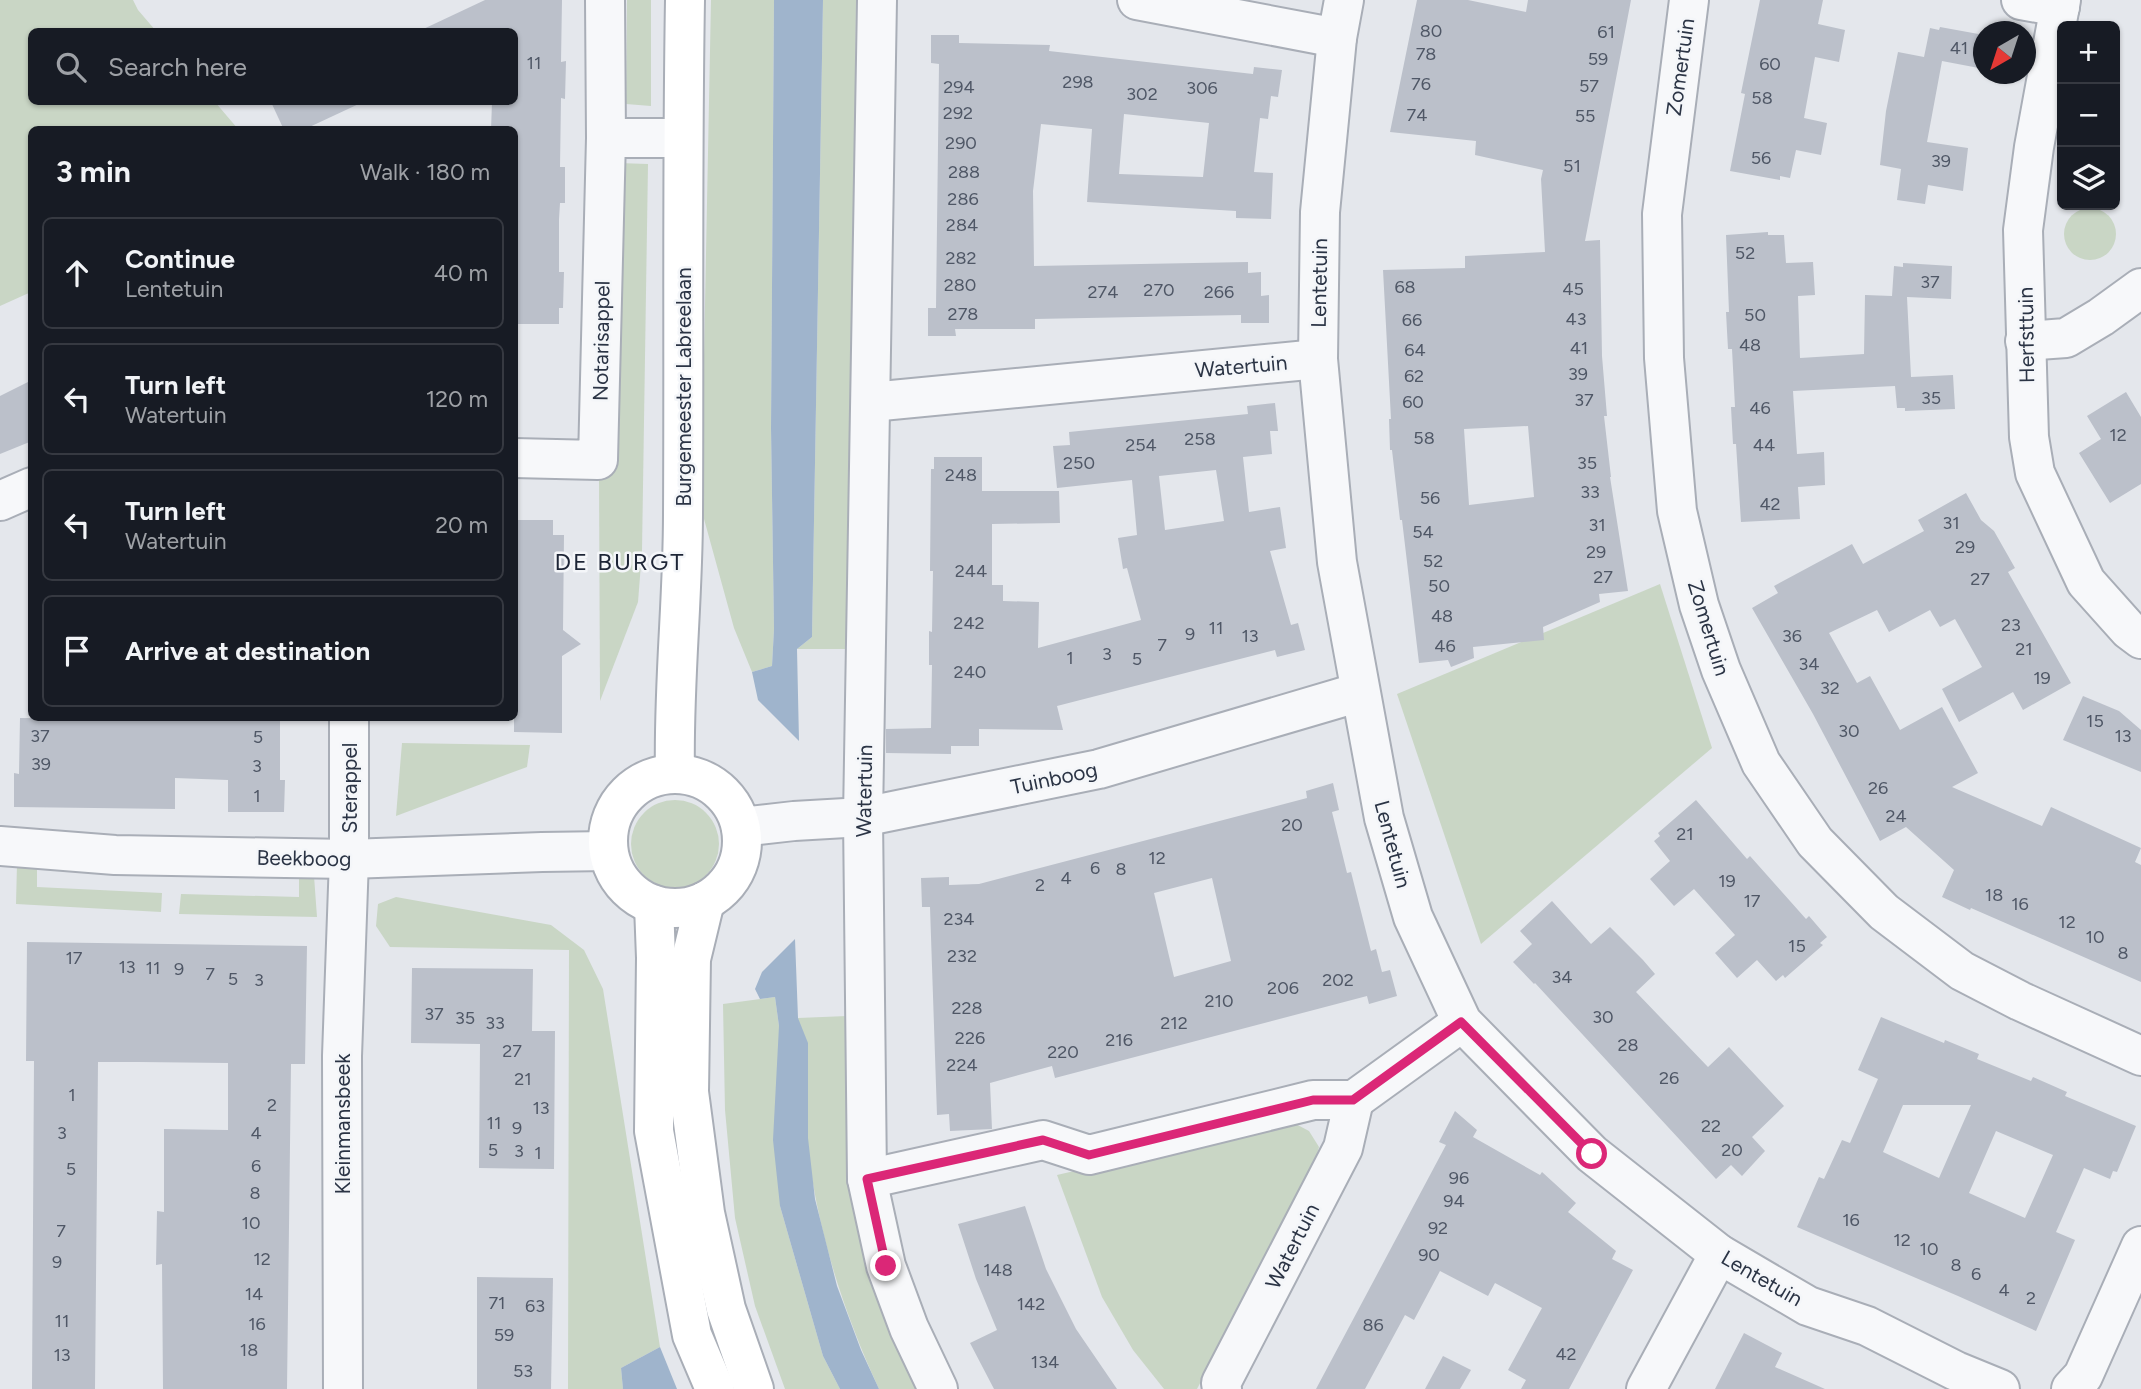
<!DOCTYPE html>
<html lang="en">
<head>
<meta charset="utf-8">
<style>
	body { margin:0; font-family:Figtree,sans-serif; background:#242831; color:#f1f3f6 }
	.controls { position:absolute; right:21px; top:21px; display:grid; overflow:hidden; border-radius:10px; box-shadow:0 2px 5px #0004 }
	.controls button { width:63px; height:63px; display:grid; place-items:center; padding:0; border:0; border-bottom:2px solid #363941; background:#171b24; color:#f1f3f6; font:35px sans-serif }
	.compass { position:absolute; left:1973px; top:21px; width:63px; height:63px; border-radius:50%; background:#171b24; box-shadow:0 2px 5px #0004; rotate:219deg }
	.stop { position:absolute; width:21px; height:21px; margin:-16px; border:5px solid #db2777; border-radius:50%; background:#fff }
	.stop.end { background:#db2777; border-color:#fff; box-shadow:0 2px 7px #0008 }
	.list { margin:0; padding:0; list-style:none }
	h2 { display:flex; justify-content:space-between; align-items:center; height:91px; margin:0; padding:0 28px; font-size:30px }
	h2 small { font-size:23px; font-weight:400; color:#9ea1a6 }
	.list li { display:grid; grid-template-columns:46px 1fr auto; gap:21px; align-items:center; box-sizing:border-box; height:112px; margin:0 14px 14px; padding:0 14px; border:2px solid #363941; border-radius:10px }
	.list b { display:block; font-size:26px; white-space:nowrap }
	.list p { margin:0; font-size:23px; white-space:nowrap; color:#9ea1a6 }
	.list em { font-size:23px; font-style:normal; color:#9ea1a6 }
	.icon { flex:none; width:38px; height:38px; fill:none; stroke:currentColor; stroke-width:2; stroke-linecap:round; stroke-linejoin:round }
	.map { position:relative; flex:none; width:2141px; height:1389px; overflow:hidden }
	.search { position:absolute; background:#171b24; box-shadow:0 2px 5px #0004; left:28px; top:28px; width:490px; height:77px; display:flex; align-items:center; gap:18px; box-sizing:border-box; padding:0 24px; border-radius:10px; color:#9ea1a6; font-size:26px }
	.panel { position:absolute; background:#171b24; box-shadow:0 2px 5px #0004; left:28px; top:126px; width:490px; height:595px; border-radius:10px }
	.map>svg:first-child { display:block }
	.green { fill:#c9d6c5 }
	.water { fill:#9fb4cc }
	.building { fill:#bbc0ca; fill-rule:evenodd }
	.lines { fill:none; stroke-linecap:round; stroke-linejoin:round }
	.street-casing { stroke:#a9aeb7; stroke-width:42 }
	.secondary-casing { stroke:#a9aeb7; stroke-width:42 }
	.street { stroke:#f7f8fa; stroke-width:38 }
	.secondary { stroke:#fff; stroke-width:38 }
	.route { stroke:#db2777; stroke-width:9 }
	.labels { text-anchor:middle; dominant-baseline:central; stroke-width:5; stroke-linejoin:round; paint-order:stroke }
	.number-label { font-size:18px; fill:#4f5766 }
	.street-label { font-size:21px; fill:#2b3445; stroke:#f4f6f9 }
	.quarter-label { font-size:24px; letter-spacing:2px; fill:#1d2536; stroke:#f4f6f9 }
</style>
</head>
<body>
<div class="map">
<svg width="2141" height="1389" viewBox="0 0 2141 1389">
	<rect width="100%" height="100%" fill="#e4e7ec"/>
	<g class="green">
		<path d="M0,0h133l5,10 18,21 -124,1v70h183l23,27 -206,1 -1,162 -31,14z"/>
		<path d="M627,0h24v106l-25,-2z"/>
		<path d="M711,0h63l-3,428 3,201 -2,37 -20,6 -18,-44 -33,-120z"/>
		<path d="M823,0h33l-6,649h-53l15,-12z"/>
		<path d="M618,163l30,1 -6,387 -4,51 -38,99 -1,-224z"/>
		<circle cx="2090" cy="234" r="26"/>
		<path d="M1660,584l52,164 -231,196 -84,-250z"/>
		<path d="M402,743l128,2 -3,22 -131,49z"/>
		<circle cx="675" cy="844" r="44"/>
		<path d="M17,864l20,2v21l125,6 -1,19 -145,-8z"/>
		<path d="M314,876l3,41 -138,-3 2,-20 118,3v-19z"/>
		<path d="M396,897l155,28 33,25 19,39 57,358 -39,21 2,21h-55l1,-439 -179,-3 -14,-21 2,-22z"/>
		<path d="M775,997l4,29 1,180 43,150 17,33h-55l-30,-83 -20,-88 -10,-108 -2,-106z"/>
		<path d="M847,1016l74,373h-42c-28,-61 -50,-123 -63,-189 -12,-59 -13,-122 -18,-182z"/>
		<path d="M1290,1121l19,10 10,16 -7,24 -115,218h-33l-31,-39 -31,-53 -45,-122z"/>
	</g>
	<g class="water">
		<path d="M774,0h49l-11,637 -15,12 2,92 -41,-41 -6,-28 20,-6 2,-37 -3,-201z"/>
		<path d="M795,939l3,79 10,25v95l7,61 22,87 24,64 18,39h-39l-17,-33 -43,-150 -7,-66 6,-114 -4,-29 -15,2 -5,-10 7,-17z"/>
		<path d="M660,1347l17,42h-54l-2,-21z"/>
	</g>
	<g class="building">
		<path d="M485,0h77l-1,62 5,-1 -1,38 -4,-1 -1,69h5v36h-5l-1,16v53h5l-1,36h-4v16h-45v-194h-23l1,-28h22v-70h-97z"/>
		<path d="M1417,0h51l58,12 2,-12h103l-46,241 15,-1 2,116 5,60h-3l7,61h-1l18,114 -29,3 1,8 -57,25 1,13 -71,7 1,11 -23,9 -3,-7 -29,3 -17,-143h-2l-8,-70h-2l-1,-31h2l-8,-149 82,-2v-12l80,-4 -4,-73 2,-9 -68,-15 1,-14 -86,-9zM1528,426l6,71 -65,8 -5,-76z"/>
		<path d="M1760,0h63l-5,24 27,6 -6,32 -24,-5 -11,61 23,5 -6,32 -25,-5 -6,28 -10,-2v4l-50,-9 15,-77 -4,-1z"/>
		<path d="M1940,27l44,8v34l-42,-8 -15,81 41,6 -5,43 -35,-6 -3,19 -28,-4 4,-31 -21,-4 6,-54 12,-59 26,5 6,-29 9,2z"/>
		<path d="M931,35h28v8l91,2 -1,6 204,23 1,-7 28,3 -4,27 -7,-1 -3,23 -8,-1 -6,54 19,1 -2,46 -35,-1v-7l-149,-9 5,-73 -51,-5 -8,67 1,75 214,-4v11l13,-1v24l8,-1v28h-28v-8l-206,4v10h-80l1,7h-28v-28h8l3,-244 -8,-1zM1124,114l85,9 -6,54 -84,-3z"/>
		<path d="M271,102h92l-60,28h-19z"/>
		<path d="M1768,232v3h16l2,28 27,-1 2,33 -17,1 2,62 64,-4 1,-59 27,1 2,-30 9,1v-4l49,3 -1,33 -44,-2 4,80 42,-2 2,34 -50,2v-3h-8l-2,-22 -102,5 4,63 27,-2 1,33 -27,2 2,32 -59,3 -5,-78h-3l-1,-18 -1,-19h4l-3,-58h-4l-1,-18 -1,-19h3l-3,-77z"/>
		<path d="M32,380v61l-32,13v-58z"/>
		<path d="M2126,392l15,25v67l-31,19 -31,-50 22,-14 -14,-23z"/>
		<path d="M1275,403l3,28h-8l2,23 -29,3 6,55 31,-5 6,41 -16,3 21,74 7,-2 7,27 -28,7 -2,-7 -218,56 6,24 -84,-1v17h-28v8l-65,-1v-24l45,-1 1,-63h-3v-34l3,1 1,-61h-3l1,-102h3v-12h48v34h77l1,32 -68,1v61h11v16l36,1 -1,46 103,-28 -14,-52 -4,1 -5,-31 19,-3 -5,-55 -75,8 -4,-42 17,-1 -1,-13 179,-18 -1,-8zM1216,470l8,51 -59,9 -6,-54z"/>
		<path d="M1966,493l15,27 13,11 21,37 -7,4 63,111 -48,27 -10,-18 -54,30 -17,-33 40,-22 -27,-48 -15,8 -10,-17 -41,22 -12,-22 -48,23 28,50 13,-7 30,54 42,-23 36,66 -26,14 90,39 9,-19 90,41 -6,14 6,3v117l-170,-74 -1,2 -28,-13 12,-27 -48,-43 -26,14 -67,-127 -61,-106 26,-15 -4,-7 78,-42 11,20 61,-33 -6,-11z"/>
		<path d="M514,520h39v15h11l-1,95 18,14 -19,12v77l-48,-1z"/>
		<path d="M2083,696l36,15 22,19v42l-78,-32z"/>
		<path d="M20,718l134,1v-1h126v62h5l-1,32h-56v-32l-53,-2v31l-161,-2v-34l5,1z"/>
		<path d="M1333,783l6,27 -7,2 15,61 4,-1 20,79 5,-2 6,23 8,-2 7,26 -28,8 -2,-8 -312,82 -3,-12 -62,17 2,46 -42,2 -1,-17 -12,1 -7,-208h-8l-1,-29 28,-1v8l30,-1 328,-86 -1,-7zM1212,878l19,83 -57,16 -20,-84z"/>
		<path d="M1696,800l51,59 3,-3 56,63 3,-3 18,21 -7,6 3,2 -38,33 -2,-3 -7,6 -19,-21 -20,18 -22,-25 20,-18 -41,-46 -20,17 -24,-27 20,-18 -16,-20 6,-5 -2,-3z"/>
		<path d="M1552,901l39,43 19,-17 33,33 12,14 -19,18 72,75 21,-20 55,59 -32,31 13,14 -23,25 -11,-11 -15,14 -181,-196 -1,1 -21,-22 19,-18 -12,-13z"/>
		<path d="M27,942l280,4 -2,118h-14l-4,325h-124l-1,-125 -6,1 1,-54 7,1v-83l64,1v-67l-89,-1h-41l-3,327h-63l2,-328h-8z"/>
		<path d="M412,968l121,1 -1,62h23l-1,138 -75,-1 1,-124 -69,-1z"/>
		<path d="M1881,1017l63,26 1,-3 34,14 -2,5 54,22 2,-4 34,15 -2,4 71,30 -19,46 -4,-1 -3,8 -26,-11 -28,64 19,8 -39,91 -78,-35 -161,-69 22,-50 5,2 18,-39 8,3 28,-64 -20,-9zM1903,1105h68l-32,73 -56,-26zM1996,1131l57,24 -28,63 -56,-25z"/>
		<path d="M1455,1111l22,19 -4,7 67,38 2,-3 34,31 -8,9 48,39 -4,8 21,11 -64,119h-48l5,-9 -18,-10 34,-62 -47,-25 -7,13 -48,-25 -26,49 -9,-5 -40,74h-49l130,-244 -7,-3z"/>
		<path d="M1025,1206l21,63 30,60 41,60h-123l-24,-46 27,-13 -21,-51 -18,-55z"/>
		<path d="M477,1277l76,1 -2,111h-74z"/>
		<path d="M1744,1333l38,20 -7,14 50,22h-110z"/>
		<path d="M1443,1356l28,14 -11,19h-35z"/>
	</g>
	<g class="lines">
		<g class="street-casing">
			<g id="street">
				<path d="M877,0l-14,817 4,362 19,87 23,62 29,61"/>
				<path d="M1137,0l200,38"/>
				<path d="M1344,0l-7,38 -17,174 -2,147 19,203 47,256 29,99 49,105 130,132 127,100 89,52 59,20 89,45 44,18"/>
				<path d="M1689,0l-27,214 2,144 13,153 22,94 22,65 40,93 54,79 69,70 78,59 58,30 121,55"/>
				<path d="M2021,0l39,7"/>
				<path d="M2061,0l-27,147 -11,83 6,207 6,36 51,109 43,48 12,9"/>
				<path d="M606,138h76"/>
				<path d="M2025,341l41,-3 35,-21 40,-29"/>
				<path d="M871,402l447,-43"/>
				<path d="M514,458l84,2 8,-322 -1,-138"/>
				<path d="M0,501l32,-14"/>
				<path d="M741,827l53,-6 69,-4 236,-48 261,-77"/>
				<path d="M0,846l115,9 234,4 193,-7 66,-1"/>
				<path d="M867,1179l176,-39 46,15 224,-55h41l108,-78"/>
				<path d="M343,1389l-1,-333 7,-197v-141"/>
				<path d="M1222,1389l-1,-6 122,-235 11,-48"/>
				<path d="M1646,1389l73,-135"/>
				<path d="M2071,1389l12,-13 58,-130"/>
			</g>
		</g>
		<g class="secondary-casing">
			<g id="secondary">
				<path d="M675,773c-2,-87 8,-173 8,-259 1,-172 -1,-343 2,-514"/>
				<circle cx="675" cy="841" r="67"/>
				<path d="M705,901l-14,58 -2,133 16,121 21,96 28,80"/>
				<path d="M654,905l2,53 -2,173 38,204 23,54"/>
			</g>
		</g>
		<use href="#street" class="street"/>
		<use href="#secondary" class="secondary"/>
	</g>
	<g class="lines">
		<path class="route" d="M886,1266l-19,-87 176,-39 46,15 224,-55h40l108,-78 131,132"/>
	</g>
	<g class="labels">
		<g class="number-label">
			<text x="1431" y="31">80</text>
			<text x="1606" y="32">61</text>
			<text x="1959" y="48">41</text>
			<text x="1426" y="54">78</text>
			<text x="1598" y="59">59</text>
			<text x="534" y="63">11</text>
			<text x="1770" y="64">60</text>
			<text x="1078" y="82">298</text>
			<text x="1421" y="84">76</text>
			<text x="1589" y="86">57</text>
			<text x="959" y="87">294</text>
			<text x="1202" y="88">306</text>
			<text x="1142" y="94">302</text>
			<text x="1762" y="98">58</text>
			<text x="958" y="113">292</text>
			<text x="1417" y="115">74</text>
			<text x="1585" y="116">55</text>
			<text x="961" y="143">290</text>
			<text x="1761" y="158">56</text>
			<text x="1941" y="161">39</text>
			<text x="1572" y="166">51</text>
			<text x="964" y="172">288</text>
			<text x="963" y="199">286</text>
			<text x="962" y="225">284</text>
			<text x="1745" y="253">52</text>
			<text x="961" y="258">282</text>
			<text x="1930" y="282">37</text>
			<text x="960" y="285">280</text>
			<text x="1405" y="287">68</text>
			<text x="1573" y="289">45</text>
			<text x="1159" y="290">270</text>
			<text x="1103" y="292">274</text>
			<text x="1219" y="292">266</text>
			<text x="963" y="314">278</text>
			<text x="1755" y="315">50</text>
			<text x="1576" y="319">43</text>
			<text x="1412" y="320">66</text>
			<text x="1750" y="345">48</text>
			<text x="1579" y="348">41</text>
			<text x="1415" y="350">64</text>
			<text x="1578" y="374">39</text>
			<text x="1414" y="376">62</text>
			<text x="1931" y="398">35</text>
			<text x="1584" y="400">37</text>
			<text x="1413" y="402">60</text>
			<text x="1760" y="408">46</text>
			<text x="2118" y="435">12</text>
			<text x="1424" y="438">58</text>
			<text x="1200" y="439">258</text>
			<text x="1141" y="445">254</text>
			<text x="1764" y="445">44</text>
			<text x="1079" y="463">250</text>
			<text x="1587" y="463">35</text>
			<text x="961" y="475">248</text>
			<text x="1590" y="492">33</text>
			<text x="1430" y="498">56</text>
			<text x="1770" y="504">42</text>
			<text x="1951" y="523">31</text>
			<text x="1597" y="525">31</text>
			<text x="1423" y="532">54</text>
			<text x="1965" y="547">29</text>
			<text x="1596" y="552">29</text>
			<text x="1433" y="561">52</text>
			<text x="971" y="571">244</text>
			<text x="1603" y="577">27</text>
			<text x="1980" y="579">27</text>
			<text x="1439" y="586">50</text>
			<text x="1442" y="616">48</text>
			<text x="969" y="623">242</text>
			<text x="2011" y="625">23</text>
			<text x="1216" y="628">11</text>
			<text x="1190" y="634">9</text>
			<text x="1250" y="636">13</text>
			<text x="1792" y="636">36</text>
			<text x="1162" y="645">7</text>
			<text x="1445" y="646">46</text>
			<text x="2024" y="649">21</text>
			<text x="1107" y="654">3</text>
			<text x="1070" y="658">1</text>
			<text x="1137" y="659">5</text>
			<text x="1809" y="664">34</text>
			<text x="970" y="672">240</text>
			<text x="2042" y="678">19</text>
			<text x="1830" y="688">32</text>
			<text x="2095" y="721">15</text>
			<text x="1849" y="731">30</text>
			<text x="40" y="736">37</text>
			<text x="2123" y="736">13</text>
			<text x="258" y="737">5</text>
			<text x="41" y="764">39</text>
			<text x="257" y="766">3</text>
			<text x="1878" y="788">26</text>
			<text x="257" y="796">1</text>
			<text x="1896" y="816">24</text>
			<text x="1292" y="825">20</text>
			<text x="1685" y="834">21</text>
			<text x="1157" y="858">12</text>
			<text x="1095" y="868">6</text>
			<text x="1121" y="869">8</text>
			<text x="1066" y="878">4</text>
			<text x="1727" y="881">19</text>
			<text x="1040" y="885">2</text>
			<text x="1994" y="895">18</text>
			<text x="1752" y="901">17</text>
			<text x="2020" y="904">16</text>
			<text x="959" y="919">234</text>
			<text x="2067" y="922">12</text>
			<text x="2095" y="937">10</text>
			<text x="1797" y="946">15</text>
			<text x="2123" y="953">8</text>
			<text x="962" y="956">232</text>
			<text x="74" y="958">17</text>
			<text x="127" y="967">13</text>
			<text x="153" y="968">11</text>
			<text x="179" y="969">9</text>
			<text x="210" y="974">7</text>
			<text x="1562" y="977">34</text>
			<text x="233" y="979">5</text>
			<text x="259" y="980">3</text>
			<text x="1338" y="980">202</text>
			<text x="1283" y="988">206</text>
			<text x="1219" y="1001">210</text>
			<text x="967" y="1008">228</text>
			<text x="434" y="1014">37</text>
			<text x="1603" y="1017">30</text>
			<text x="465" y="1018">35</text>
			<text x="495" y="1023">33</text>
			<text x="1174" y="1023">212</text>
			<text x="970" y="1038">226</text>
			<text x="1119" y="1040">216</text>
			<text x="1628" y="1045">28</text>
			<text x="512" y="1051">27</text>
			<text x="1063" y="1052">220</text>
			<text x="962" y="1065">224</text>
			<text x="1669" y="1078">26</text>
			<text x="523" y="1079">21</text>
			<text x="72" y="1095">1</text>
			<text x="272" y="1105">2</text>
			<text x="541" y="1108">13</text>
			<text x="494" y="1123">11</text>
			<text x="1711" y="1126">22</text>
			<text x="517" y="1128">9</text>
			<text x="62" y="1133">3</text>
			<text x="256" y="1133">4</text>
			<text x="493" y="1150">5</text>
			<text x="1732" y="1150">20</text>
			<text x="519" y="1151">3</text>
			<text x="538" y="1153">1</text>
			<text x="256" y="1166">6</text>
			<text x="71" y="1169">5</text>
			<text x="1459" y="1178">96</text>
			<text x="255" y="1193">8</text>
			<text x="1454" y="1201">94</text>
			<text x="1851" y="1220">16</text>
			<text x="251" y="1223">10</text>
			<text x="1438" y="1228">92</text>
			<text x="61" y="1231">7</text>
			<text x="1902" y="1240">12</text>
			<text x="1929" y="1249">10</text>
			<text x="1429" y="1255">90</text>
			<text x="262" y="1259">12</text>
			<text x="57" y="1262">9</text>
			<text x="1956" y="1265">8</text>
			<text x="998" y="1270">148</text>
			<text x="1976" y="1274">6</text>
			<text x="2004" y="1290">4</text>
			<text x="254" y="1294">14</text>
			<text x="2031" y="1298">2</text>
			<text x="497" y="1303">71</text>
			<text x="1031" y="1304">142</text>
			<text x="535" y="1306">63</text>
			<text x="62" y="1321">11</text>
			<text x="257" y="1324">16</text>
			<text x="1373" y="1325">86</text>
			<text x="504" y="1335">59</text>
			<text x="249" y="1350">18</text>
			<text x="1566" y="1354">42</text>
			<text x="62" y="1355">13</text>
			<text x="1045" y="1362">134</text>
			<text x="523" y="1371">53</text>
		</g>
		<g class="street-label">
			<text transform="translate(1680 67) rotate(-82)">Zomertuin</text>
			<text transform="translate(1319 283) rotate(-89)">Lentetuin</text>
			<text transform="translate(2026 335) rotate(-91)">Herfsttuin</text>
			<text transform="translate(601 341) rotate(-89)">Notarisappel</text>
			<text transform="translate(1241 366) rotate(-5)">Watertuin</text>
			<text transform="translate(683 387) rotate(-90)">Burgemeester Labreelaan</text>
			<text transform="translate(1709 628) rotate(73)">Zomertuin</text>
			<text transform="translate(1054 778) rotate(-12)">Tuinboog</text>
			<text transform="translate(349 788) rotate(-90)">Sterappel</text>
			<text transform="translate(864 791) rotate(-89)">Watertuin</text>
			<text transform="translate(1393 844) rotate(75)">Lentetuin</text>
			<text transform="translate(304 858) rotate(1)">Beekboog</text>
			<text transform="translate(342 1124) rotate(-90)">Kleinmansbeek</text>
			<text transform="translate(1292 1246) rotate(-63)">Watertuin</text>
			<text transform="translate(1762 1278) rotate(30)">Lentetuin</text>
		</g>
		<g class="quarter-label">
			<text x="620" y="561">DE BURGT</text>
		</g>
	</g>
</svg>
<div class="controls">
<button>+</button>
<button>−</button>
<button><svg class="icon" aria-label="layers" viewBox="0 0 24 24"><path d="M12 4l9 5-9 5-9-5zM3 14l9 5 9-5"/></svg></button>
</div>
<svg class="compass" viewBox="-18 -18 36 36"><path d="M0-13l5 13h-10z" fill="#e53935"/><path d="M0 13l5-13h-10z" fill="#9ea1a6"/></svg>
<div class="stop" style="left:1592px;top:1154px"></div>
<div class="stop end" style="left:886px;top:1266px"></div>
<div class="search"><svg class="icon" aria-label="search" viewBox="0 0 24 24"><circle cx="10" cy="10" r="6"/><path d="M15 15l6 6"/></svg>Search here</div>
<section class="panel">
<h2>3 min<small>Walk · 180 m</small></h2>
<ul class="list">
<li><svg class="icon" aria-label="ahead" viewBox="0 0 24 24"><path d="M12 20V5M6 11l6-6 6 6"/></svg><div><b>Continue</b><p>Lentetuin</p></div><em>40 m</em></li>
<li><svg class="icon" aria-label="left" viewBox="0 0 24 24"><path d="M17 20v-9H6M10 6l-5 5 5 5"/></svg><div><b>Turn left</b><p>Watertuin</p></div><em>120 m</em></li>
<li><svg class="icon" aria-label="left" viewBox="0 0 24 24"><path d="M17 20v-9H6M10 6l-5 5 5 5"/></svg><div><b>Turn left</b><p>Watertuin</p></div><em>20 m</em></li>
<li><svg class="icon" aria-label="arrive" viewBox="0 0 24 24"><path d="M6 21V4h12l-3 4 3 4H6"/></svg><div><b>Arrive at destination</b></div></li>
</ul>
</section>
</div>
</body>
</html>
